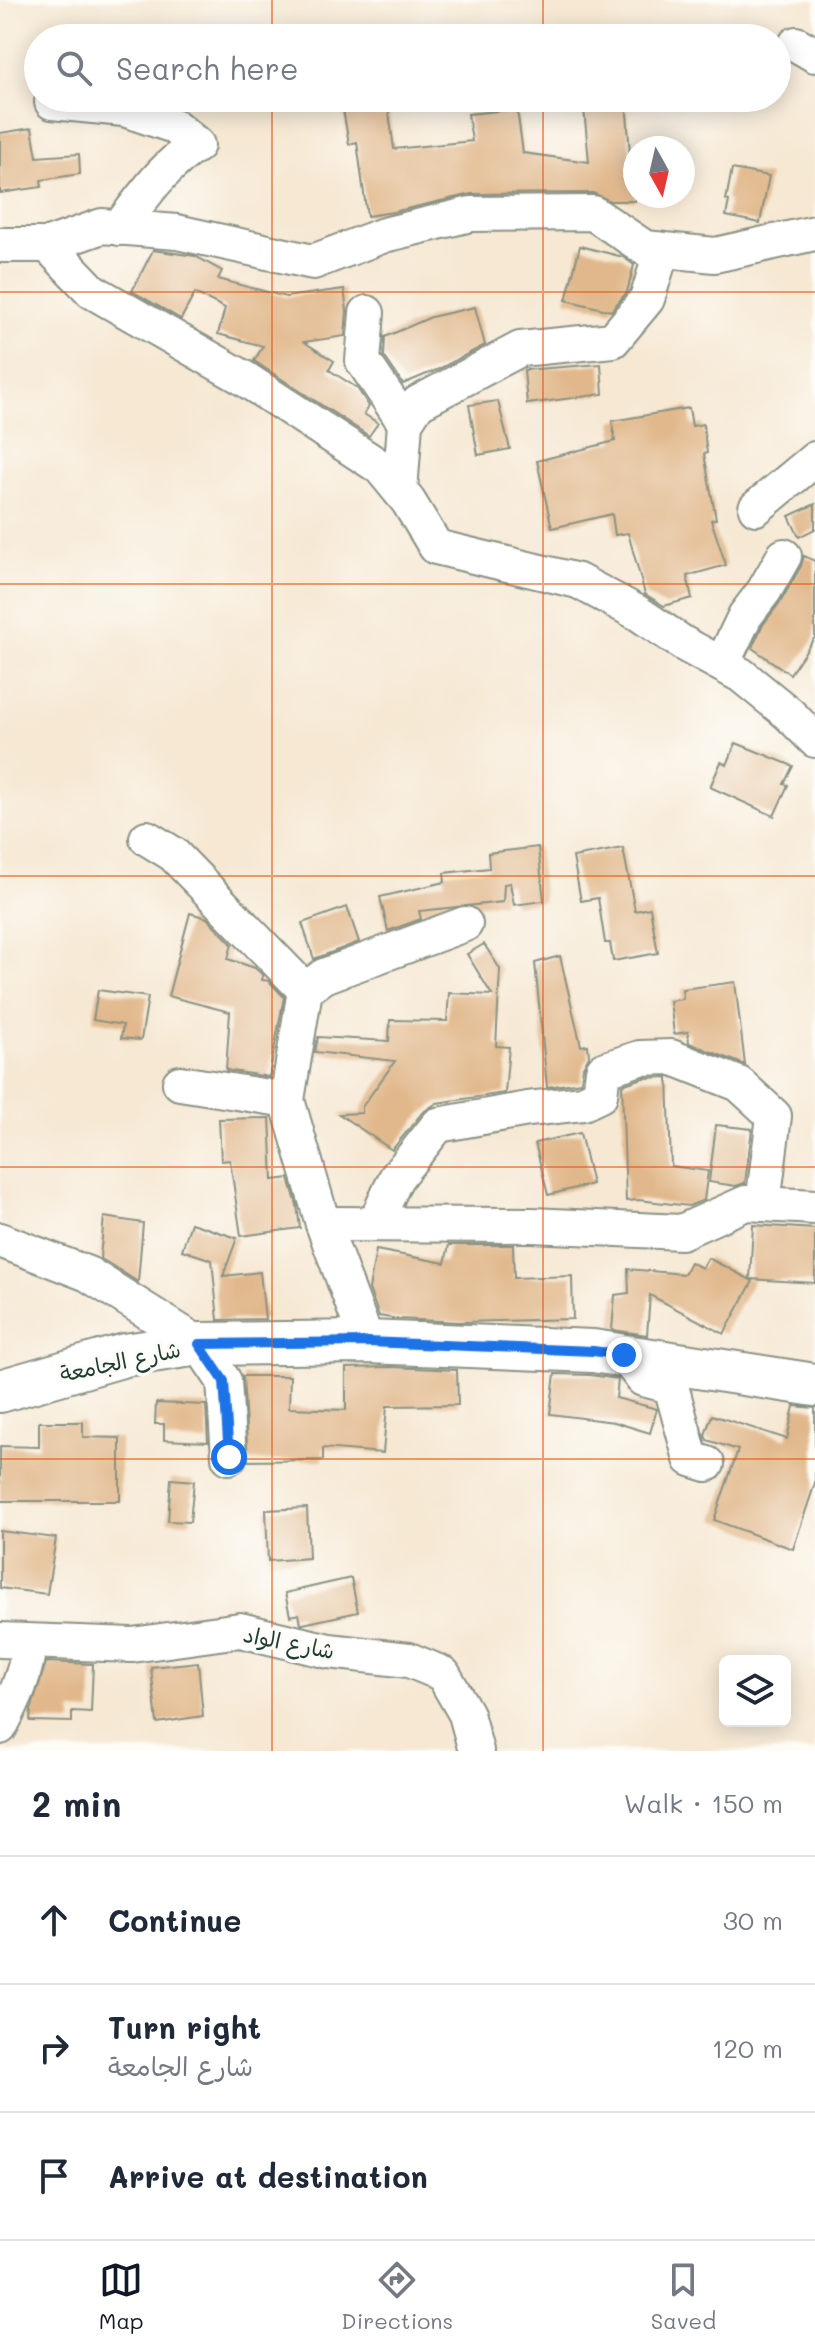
<!DOCTYPE html>
<html lang="en">
<head>
<meta charset="utf-8">
<style>
	body { margin:0; font-family:Mali,"Playpen Sans Arabic",sans-serif; background:#f2f2f3; color:#1f2937 }
	.controls { position:absolute; right:24px; bottom:24px; display:grid; overflow:hidden; border-radius:12px; box-shadow:0 4px 20px #0003 }
	.controls button { width:72px; height:72px; display:grid; place-items:center; padding:0; border:0; border-bottom:2px solid #e0e1e3; background:#fff; color:#1f2937; font:40px sans-serif }
	.compass { position:absolute; left:623px; top:136px; width:72px; height:72px; border-radius:50%; background:#fff; box-shadow:0 4px 20px #0003; rotate:172deg }
	.stop { position:absolute; width:24px; height:24px; margin:-18px; border:6px solid #1a73e8; border-radius:50%; background:#fff }
	.stop.end { background:#1a73e8; border-color:#fff; box-shadow:0 2px 8px #0008 }
	.list { margin:0; padding:0; list-style:none }
	h2 { display:flex; justify-content:space-between; align-items:center; height:104px; margin:0; padding:0 32px; font-size:34px }
	h2 small { font-size:26px; font-weight:400; color:#747a83 }
	.list li { display:grid; grid-template-columns:52px 1fr auto; gap:24px; align-items:center; box-sizing:border-box; height:128px; padding:0 32px; border-top:2px solid #e0e1e3 }
	.list b { display:block; font-size:30px; white-space:nowrap }
	.list p { margin:0; font-size:26px; white-space:nowrap; color:#747a83 }
	.list em { font-size:26px; font-style:normal; color:#747a83 }
	.icon { flex:none; width:44px; height:44px; fill:none; stroke:currentColor; stroke-width:2; stroke-linecap:round; stroke-linejoin:round }
	.map { position:relative; flex:none; width:815px; height:1751px; overflow:hidden }
	.search { position:absolute; background:#fff; box-shadow:0 4px 20px #0003; left:24px; right:24px; top:24px; height:88px; display:flex; align-items:center; gap:20px; box-sizing:border-box; padding:0 28px; border-radius:44px; color:#747a83; font-size:30px }
	.sheet { height:488px; background:#fff }
	nav { display:flex; justify-content:space-around; align-items:center; box-sizing:border-box; height:112px; border-top:2px solid #e0e1e3; background:#fff; font-size:22px; color:#747a83 }
	nav a { display:grid; justify-items:center; gap:4px }
	nav .on { color:#111827 }
	.map>svg:first-child { display:block }
	.building { fill:#e1b88b }
	.lines { fill:none; stroke-linecap:round; stroke-linejoin:round }
	.minor-casing { stroke:#8a9284; stroke-width:38 }
	.major-casing { stroke:#8a9284; stroke-width:46 }
	.minor { stroke:#fff; stroke-width:34 }
	.major { stroke:#fff; stroke-width:42 }
	.route { stroke:#1a73e8; stroke-width:10 }
	.grid { fill:none; stroke:#de580e; stroke-width:2; stroke-opacity:0.55 }
	.labels { text-anchor:middle; dominant-baseline:central; stroke-width:7; stroke-linejoin:round; paint-order:stroke }
	.street-label { font-size:22px; fill:#1f3d34; stroke:#fdfcf7 }
</style>
</head>
<body>
<div class="map">
<svg width="815" height="1751" viewBox="0 0 815 1751">
	<rect width="100%" height="100%" fill="#fdfcf7"/>
	<filter id="ink" filterUnits="userSpaceOnUse"><feTurbulence type="fractalNoise" baseFrequency=".0125" numOctaves="2"/><feDisplacementMap in="SourceGraphic" scale="16" xChannelSelector="R" yChannelSelector="G"/><feConvolveMatrix kernelMatrix="1 2 1 2 8 2 1 2 1" color-interpolation-filters="sRGB"/></filter>
	<filter id="wash" filterUnits="userSpaceOnUse"><feTurbulence type="fractalNoise" baseFrequency=".006" numOctaves="4" result="noise"/><feDisplacementMap in="SourceGraphic" scale="32" xChannelSelector="R" yChannelSelector="G"/><feGaussianBlur stdDeviation="1.8" result="paint"/><feColorMatrix in="noise" values="0 0 0 0 0 0 0 0 0 0 0 0 0 0 0 0 0 1.4 0 .05"/><feComposite in="paint" operator="in"/></filter>
	<g filter="url(#wash)">
		<rect width="100%" height="100%" fill="#f6e8d3"/>
		<g id="blocks">
			<g class="building">
				<path d="M341,98h46l7,51 78,-8 -4,-27 49,-5 6,44 66,9 -6,-64h43l4,57h5v46h-25l-17,-8 -122,1 -78,18 -26,4 -10,-74 -8,2z"/>
				<path d="M32,128l5,29 42,-3 1,20 -39,6 1,7 -42,6v-60z"/>
				<path d="M732,169l37,7 -9,47 -34,-7 3,-15 -3,-1z"/>
				<path d="M580,246l43,11 11,8 -7,27 -16,19 -45,-11z"/>
				<path d="M153,250l42,6 27,15 -4,8 68,18 58,-8 3,22 -2,25 -41,6 30,19 -5,9 28,18 12,18 -5,8 14,9 -9,13 -115,-75 9,-15 -45,-12 7,-26 -30,-15 -14,26 -49,-28z"/>
				<path d="M475,307l10,38 -46,24 -36,15 -19,-28 1,-19 46,-20z"/>
				<path d="M601,364l2,30 -76,10 -3,-34z"/>
				<path d="M498,401l12,48 -32,6 -9,-50z"/>
				<path d="M689,408l3,18 11,-2 4,29 -3,1 12,65 -5,1 15,45 -39,11 5,22 -28,8 -19,-12 -17,-61 -13,2 -3,-21 -60,14 -15,-67 78,-20 -3,-20z"/>
				<path d="M815,504v25l-16,8 -10,-21z"/>
				<path d="M804,556l11,5v76l-25,37 -38,-26 10,-22 19,-25 20,-35z"/>
				<path d="M736,743l57,23 -9,18 4,1 -14,31 -64,-29 11,-25 6,3z"/>
				<path d="M538,847l6,54 -30,4 -4,-22 -6,1 -1,18 -84,9 2,8 -33,12 -8,-34 65,-15 -1,-9 45,-5 -1,-15z"/>
				<path d="M623,848l12,63 15,-3 8,45 -45,8 -3,-18h-5l-7,-45 -17,3 -8,-44z"/>
				<path d="M347,907l12,35 -45,17 -12,-36z"/>
				<path d="M190,913l17,5 25,26 -4,15 27,9 8,7 -1,5 7,1 15,16 -15,80 -43,-7 4,-58 -62,-16z"/>
				<path d="M484,944l16,25 -4,77 13,1 -4,46 -68,10 -15,10 -30,37 -53,-36 23,-1v-6l33,-46 -80,-9 3,-15 71,4 1,-21 57,1 2,-28 43,2 -25,-41z"/>
				<path d="M560,956l21,90 7,-1 1,11 -6,11 -2,15 -34,5 -12,-124z"/>
				<path d="M735,982l10,83 -56,-22 -1,-11 -14,2 -4,-33 13,-2 -1,-10z"/>
				<path d="M98,990l50,7 -7,43 -20,-2 2,-13 -30,-5z"/>
				<path d="M668,1077l3,89 37,5 -4,29 -15,6 -50,-6 -13,1 -4,-116 21,-7z"/>
				<path d="M270,1118l3,62 16,-2 8,27 3,23 -59,8 -11,-76 -9,1 -2,-42z"/>
				<path d="M716,1125l36,4 -7,54 -9,3 -27,-4z"/>
				<path d="M580,1133l12,51 -44,11 -13,-52z"/>
				<path d="M104,1217l39,6 -5,59 -38,-24z"/>
				<path d="M191,1223l46,15 -14,38 37,-4 5,47 -47,1 -6,-60 -30,-10z"/>
				<path d="M753,1225l62,4v54l-65,-4z"/>
				<path d="M449,1245h64l1,33 58,-2 1,43 -114,3 -61,-3 -19,-3 -10,-27 7,-39 69,13z"/>
				<path d="M708,1258l45,23 -29,53 -74,-39 -3,40 -35,-5 3,-35 14,-2 -1,-24 56,5 6,-12 12,6z"/>
				<path d="M391,1367l66,3 1,35 -71,1 -4,47 -60,-5v12l-75,1 -5,-85h47l-1,32 57,2v-42z"/>
				<path d="M555,1374l35,1 28,4 -2,19 41,11 -7,24 -36,-11 -64,-8z"/>
				<path d="M156,1403l50,2 2,37 -44,-2v-16h-9z"/>
				<path d="M794,1406l21,2v75l-22,66 -79,-29 24,-70 -31,-10 -2,-5 7,-20 75,24z"/>
				<path d="M39,1422h44v15l37,1v63h-120v-55l39,1z"/>
				<path d="M171,1479l23,2 -4,41 -22,-1z"/>
				<path d="M307,1508l2,50 -41,3 -2,-51z"/>
				<path d="M0,1531l56,7 -9,56 -47,-6z"/>
				<path d="M351,1578l7,34 -55,12h-2l-2,-10 -9,2 -5,-23z"/>
				<path d="M46,1662l47,2 -2,48 -19,-1v11l-42,-1 1,-11z"/>
				<path d="M198,1662l5,54 -46,7 -6,-56z"/>
			</g>
		</g>
	</g>
	<g filter="url(#ink)">
		<use href="#blocks" fill-opacity="0" stroke="#8a9284" stroke-width="2"/>
		<g class="lines">
			<g class="minor-casing">
				<g id="minor">
					<path d="M796,44l19,11"/>
					<path d="M52,102l72,7 50,17 23,19c-33,20 -54,52 -78,83"/>
					<path d="M0,245h48l54,-19 75,6 136,30 71,-27 87,-21 122,-1 52,35 70,7 100,-22"/>
					<path d="M48,245l44,46 150,86 138,90 28,34 28,46 142,34 60,32 46,31 57,31 48,39 26,26"/>
					<path d="M367,313l-4,48 42,62"/>
					<path d="M400,491l5,-68 13,-20 102,-54 93,-9 34,-41 15,-49"/>
					<path d="M756,508l59,-49"/>
					<path d="M722,664l23,-48 19,-25 20,-35"/>
					<path d="M147,838l26,16 132,136"/>
					<path d="M180,1083l107,17"/>
					<path d="M323,1224l209,1 149,7 65,-29 69,4"/>
					<path d="M375,1224l21,-46 42,-53 90,-16 55,-6 17,-8 3,-25 37,-12 31,-1 68,27 35,32 -11,88"/>
					<path d="M0,1240l88,34 111,70 25,37 5,76"/>
					<path d="M367,1342l-44,-118 -36,-124 18,-110 19,-14 141,-52"/>
					<path d="M624,1355l19,24 28,7 20,73 16,5"/>
					<path d="M0,1640l132,5 108,-15 89,21 80,9 34,14 23,40 10,37"/>
					<path d="M0,1727c14,-27 27,-54 29,-85"/>
				</g>
			</g>
			<g class="major-casing">
				<path id="major" d="M0,1391l125,-36 74,-11 168,-2 226,9 222,34"/>
			</g>
			<use href="#minor" class="minor"/>
			<use href="#major" class="major"/>
		</g>
	</g>
	<g class="lines" filter="url(#ink)">
		<path class="route" d="M229,1457l-5,-76 -25,-37 168,-2 226,9 31,4"/>
	</g>
	<path class="grid" d="M272,0v38M543,0v38M272,98v1653M543,98v1653M0,292h815M0,584h815M0,876h815M0,1167h815M0,1459h815"/>
	<g class="labels">
		<g class="street-label">
			<text transform="translate(120 1361) rotate(-12)">شارع الجامعة</text>
			<text transform="translate(289 1642) rotate(11)">شارع الواد</text>
		</g>
	</g>
</svg>
<div class="controls">
<button><svg class="icon" aria-label="layers" viewBox="0 0 24 24"><path d="M12 4l9 5-9 5-9-5zM3 14l9 5 9-5"/></svg></button>
</div>
<svg class="compass" viewBox="-18 -18 36 36"><path d="M0-13l5 13h-10z" fill="#e53935"/><path d="M0 13l5-13h-10z" fill="#747a83"/></svg>
<div class="stop" style="left:229px;top:1457px"></div>
<div class="stop end" style="left:624px;top:1355px"></div>
<div class="search"><svg class="icon" aria-label="search" viewBox="0 0 24 24"><circle cx="10" cy="10" r="6"/><path d="M15 15l6 6"/></svg>Search here</div>
</div>
<section class="sheet">
<h2>2 min<small>Walk · 150 m</small></h2>
<ul class="list">
<li><svg class="icon" aria-label="ahead" viewBox="0 0 24 24"><path d="M12 20V5M6 11l6-6 6 6"/></svg><div><b>Continue</b></div><em>30 m</em></li>
<li><svg class="icon" aria-label="right" viewBox="0 0 24 24"><path d="M7 20v-9h11M14 6l5 5-5 5"/></svg><div><b>Turn right</b><p>شارع الجامعة</p></div><em>120 m</em></li>
<li><svg class="icon" aria-label="arrive" viewBox="0 0 24 24"><path d="M6 21V4h12l-3 4 3 4H6"/></svg><div><b>Arrive at destination</b></div></li>
</ul>
</section>
<nav>
<a class="on"><svg class="icon" aria-label="map" viewBox="0 0 24 24"><path d="M3 6l6-2 6 2 6-2v14l-6 2-6-2-6 2zM9 4v14M15 6v14"/></svg>Map</a>
<a><svg class="icon" aria-label="directions" viewBox="0 0 24 24"><path d="M12 3l9 9-9 9-9-9zM9 14v-3h6M13 9l2 2-2 2"/></svg>Directions</a>
<a><svg class="icon" aria-label="saved" viewBox="0 0 24 24"><path d="M7 4h10v16l-5-4-5 4z"/></svg>Saved</a>
</nav>
</body>
</html>
